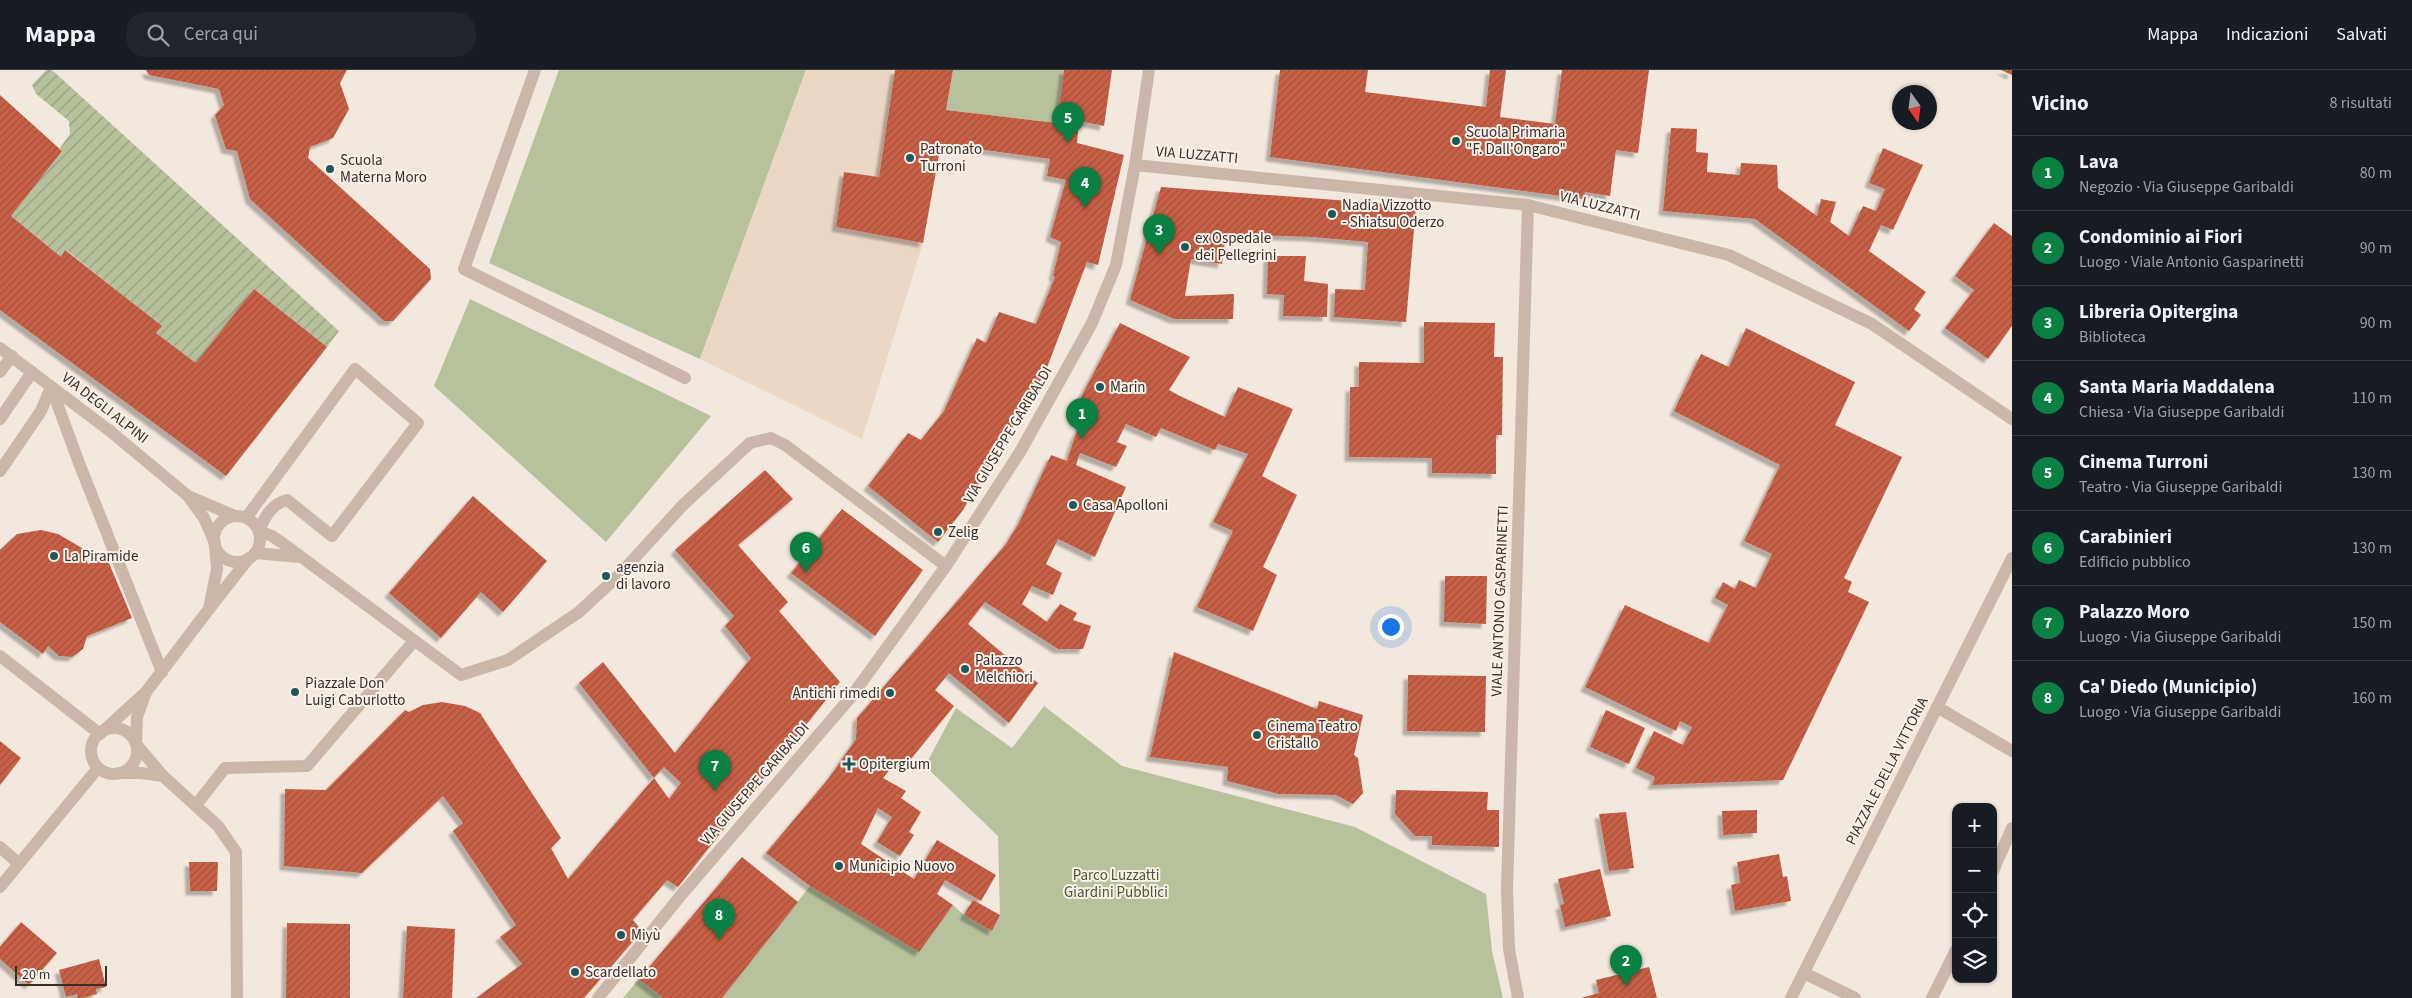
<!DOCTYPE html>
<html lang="it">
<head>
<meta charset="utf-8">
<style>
	body { margin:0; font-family:"Source Sans 3",sans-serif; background:#20242c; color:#f1f3f6 }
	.controls { position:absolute; right:15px; bottom:15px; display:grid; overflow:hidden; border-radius:10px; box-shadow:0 1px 4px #0004 }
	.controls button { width:45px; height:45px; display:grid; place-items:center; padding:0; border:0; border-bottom:1px solid #363941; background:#171b24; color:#f1f3f6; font:25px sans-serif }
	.compass { position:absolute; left:1892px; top:15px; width:45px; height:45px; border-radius:50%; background:#171b24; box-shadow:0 1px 4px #0004; rotate:166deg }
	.scale { position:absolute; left:15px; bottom:12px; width:92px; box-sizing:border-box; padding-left:5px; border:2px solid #382d29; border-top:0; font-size:14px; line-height:18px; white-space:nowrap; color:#382d29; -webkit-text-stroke:4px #faf2ea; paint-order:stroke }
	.you { position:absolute; left:1390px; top:556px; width:18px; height:18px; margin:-12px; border:4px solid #fff; border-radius:50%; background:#1a73e8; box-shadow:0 0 0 8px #1a73e833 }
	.badge { display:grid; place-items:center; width:32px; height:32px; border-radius:50%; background:#0b8043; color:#fff; font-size:16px; font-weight:700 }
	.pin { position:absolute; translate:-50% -41px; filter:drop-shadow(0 1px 2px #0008) }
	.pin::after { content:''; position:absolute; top:26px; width:18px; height:15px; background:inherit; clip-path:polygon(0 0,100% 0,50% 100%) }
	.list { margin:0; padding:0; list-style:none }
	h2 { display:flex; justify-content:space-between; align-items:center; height:65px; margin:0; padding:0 20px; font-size:21px }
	h2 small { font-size:16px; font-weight:400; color:#9ea1a6 }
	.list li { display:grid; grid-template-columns:32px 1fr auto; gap:15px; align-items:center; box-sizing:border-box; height:75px; padding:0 20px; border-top:1px solid #363941 }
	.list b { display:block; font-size:19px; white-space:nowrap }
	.list p { margin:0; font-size:16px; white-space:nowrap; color:#9ea1a6 }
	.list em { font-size:16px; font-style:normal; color:#9ea1a6 }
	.icon { flex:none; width:28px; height:28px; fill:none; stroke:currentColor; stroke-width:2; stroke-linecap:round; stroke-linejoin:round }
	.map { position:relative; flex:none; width:2012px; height:928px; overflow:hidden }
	header { display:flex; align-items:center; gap:30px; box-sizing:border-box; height:70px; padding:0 25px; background:#171b24; border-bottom:1px solid #363941 }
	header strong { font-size:24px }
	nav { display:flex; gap:28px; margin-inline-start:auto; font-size:18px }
	.search { width:350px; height:45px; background:#20242c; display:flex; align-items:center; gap:12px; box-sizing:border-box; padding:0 18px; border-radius:20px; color:#9ea1a6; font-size:19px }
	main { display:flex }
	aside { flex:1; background:#171b24 }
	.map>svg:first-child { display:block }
	.park { fill:#b7c29d }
	.garden { fill:url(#garden-furrows) }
	.plaza { fill:#ebd8c4 }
	.building { fill:url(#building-hatch); fill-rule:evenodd; filter:url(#shadow) }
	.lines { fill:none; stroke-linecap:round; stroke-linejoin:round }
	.minor { stroke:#cbb7a9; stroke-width:12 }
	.poi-dot { fill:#1d595b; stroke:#faf2ea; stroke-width:2 }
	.labels { text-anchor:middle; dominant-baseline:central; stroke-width:4; stroke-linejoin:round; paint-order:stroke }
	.poi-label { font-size:15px; fill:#382d29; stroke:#faf2ea; text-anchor:start }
	.street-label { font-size:15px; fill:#382d29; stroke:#faf2ea }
	.park-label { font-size:15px; fill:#49572c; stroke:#faf2ea }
</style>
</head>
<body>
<header>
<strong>Mappa</strong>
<div class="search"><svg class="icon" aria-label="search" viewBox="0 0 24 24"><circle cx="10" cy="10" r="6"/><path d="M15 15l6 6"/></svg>Cerca qui</div>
<nav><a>Mappa</a><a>Indicazioni</a><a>Salvati</a></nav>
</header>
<main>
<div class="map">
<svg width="2012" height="928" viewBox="0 0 2012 928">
	<defs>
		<pattern id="garden-furrows" width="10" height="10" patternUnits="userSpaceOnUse" patternTransform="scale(1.25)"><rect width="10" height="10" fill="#b7c29d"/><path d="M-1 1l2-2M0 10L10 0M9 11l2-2" fill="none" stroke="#969e80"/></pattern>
		<pattern id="building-hatch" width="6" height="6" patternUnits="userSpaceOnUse" patternTransform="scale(1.25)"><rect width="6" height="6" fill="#c86147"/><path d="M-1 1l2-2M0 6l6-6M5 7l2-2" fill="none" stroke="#a3503b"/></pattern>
		<filter id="shadow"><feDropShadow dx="-4.5" dy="4.5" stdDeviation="1" flood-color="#0004"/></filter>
	</defs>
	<rect width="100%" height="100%" fill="#f3e8dd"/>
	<g class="park">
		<path d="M559,0h247l-106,289 -211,-96z"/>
		<path d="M953,0h111l-7,53 -111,-13z"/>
		<path d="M470,229l241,117 -105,126 -172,-156z"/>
		<path d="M1044,636l78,60 233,61 131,67 6,57 11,47h-781l88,-112 108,65 35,-46 11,10 28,16 8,-16 -2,-79 -73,-70 31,-58 56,40z"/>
		<path d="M639,909l24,19h-40z"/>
	</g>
	<path class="garden" d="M46,0h6l287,261 -12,16 -73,-58 -58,74 -40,-30 5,-7 -95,-76 -5,7 -50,-41 51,-65 -2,-3 10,-14 -1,-13 -33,-27 -4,-9z"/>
	<path class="plaza" d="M806,0h89l-16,107 -35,-5 -8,55 87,16 -61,196 -162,-80z"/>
	<g class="building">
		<path d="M146,0h201l-7,13 9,26 -16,29 -23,9 -2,11 122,111 1,10 -38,42h-9l-134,-122 -13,-48 -11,-2 -11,-34 9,-10 -5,-16 -70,-14z"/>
		<path d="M895,0h58l-7,40 111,13 7,-53h48l-8,56 -25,-5 -2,22 47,12 -26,110 -11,-3 -42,111 -82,137 -25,32 -70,-56 40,-53 13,7 23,-29 33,-73 9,5 13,-31 37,12 19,-47 -2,-1 8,-34 -11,-5 16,-57 -19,-4 3,-17 -109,-15 -18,99 -87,-16 8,-55 35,5z"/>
		<path d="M1280,0h88l-3,22 121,15 4,-37h16l-6,47 55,7 7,-54h87l-11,83 -22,-3 -6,46 -25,-4 -1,7 -314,-42z"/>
		<path d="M2001,0h11v5z"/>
		<path d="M0,25l62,56 -51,65 50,41 4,-7 97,76 -6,7 40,30 58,-74 73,58 -101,129 -226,-166z"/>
		<path d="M1671,58l26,1 -1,23 12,1 -1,19 33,3 1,-12 36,2 1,23 39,28 4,-17 15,3 -6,20 19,14 14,-30 13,5 9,-22 -16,-6 14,-35 40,17 -30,65 -12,-5 -12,26 57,41 -12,17 7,6 -12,16 -154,-112 -92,-8z"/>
		<path d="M1161,117l255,19 -10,116 -72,-5 1,-28 30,1 3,-48 -55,-5 -87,-3 -4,30 -31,-5 -6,37 49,-2 -1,25h-59l-44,-19z"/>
		<path d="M1994,153l18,13v90l-24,33 -43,-31 29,-38 -19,-14z"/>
		<path d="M1268,186h38l-2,25 24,3 -1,33 -44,-1 1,-21 -17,-1z"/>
		<path d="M1424,252l71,1 -1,34h9l-1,78h-6v39l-64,-1v-15l-83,-1 1,-70h9v-25l65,1z"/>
		<path d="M1120,253l70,34 -21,33 11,6 45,21 13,-30 55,22 -31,67 35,19 -34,72 14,8 -24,56 -56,-24 36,-76 -20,-9 35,-68 -30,-10 -3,6 -54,-22 -5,9 -30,-13 -9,18 10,4 -11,21 -36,-14 -4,12 50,22 -31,70 -37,-18 -12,25 16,9 -9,22 -21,-9 -10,18 25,18 13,-18 17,9 -4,7 18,6 -8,23h-25l-73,-47 -17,22 70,59 -29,40 -60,-50 -14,17 19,16 -48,59 -8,-6 -15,19 23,13 -5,7 20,14 -12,20 5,3 -14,21 -23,-14 15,-25 -14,-9 -17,36 53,35 23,-39 59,35 -15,26 -36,-21 -8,14 16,11 -34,47 -109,-66 -44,-33 63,-75 27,-39 1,-21 149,-174 13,-21 32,-68 16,6 8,-25 15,-28 -11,-7z"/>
		<path d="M1746,258l109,54 -20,43 67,32 -58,121 8,4 -4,10 21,10 -86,178 -131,5 3,-8 -19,-9 18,-37 29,14 9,-18 -12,-6 -4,10 -91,-44 40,-82 84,38 19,-38 -13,-7 8,-16 12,7 4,-9 17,8 16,-34 -28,-13 36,-76 -106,-54 27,-57 28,13z"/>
		<path d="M765,400l28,29 -55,46 50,57 -9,9 61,71 -162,205 -11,-7 -34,40 9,11 -58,67h-108l46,-34 -22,-27 16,-12 -63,-94 10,-8 -20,-27 -81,77 -78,-7 1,-77 41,1 79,-80 4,2 14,-7 19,-3 23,4 15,7 81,125 -10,10 17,31 86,-101 -75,-95 24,-21 72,91 76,-95 -26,-32 9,-10 -59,-66zM664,697l17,16 -12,16 -15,-21z"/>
		<path d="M473,426l74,65 -44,51 -22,-20 -40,46 -52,-45z"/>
		<path d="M842,439l81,61 -48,66 -84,-63z"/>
		<path d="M41,460l17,4 24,14 6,16 18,-8 26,62 -45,18 -4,13 -11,8 -13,-1 -11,-10 -5,8 -43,-32v-72l17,-16z"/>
		<path d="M1445,506h42l-1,48 -42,-2z"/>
		<path d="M1174,582l143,57 2,-8 44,14 -9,40 4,3 5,35 -10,11 -17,-9 -57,-1 -52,-13 1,-14 -78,-10z"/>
		<path d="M1408,605l78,1 -1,56 -78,-1z"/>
		<path d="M1606,640l39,18 -16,36 -39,-17z"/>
		<path d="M0,671l21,17 -21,27z"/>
		<path d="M1396,720l92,2 -1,18h12v37l-67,-2v-9h-17l-20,-22z"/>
		<path d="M1757,740v23l-34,2 -1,-24z"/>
		<path d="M1626,742l8,56 -25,3 -10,-57z"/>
		<path d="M1779,784l4,23 4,-1 4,25 -56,10 -4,-26 9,-2 -3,-21z"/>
		<path d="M742,787l56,45 -76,96h-59l-24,-19z"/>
		<path d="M189,792h29l-1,29h-27z"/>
		<path d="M1600,799l11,47 -46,11 -5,-22 4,-1 -6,-25z"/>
		<path d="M973,830l27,15 -8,16 -28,-16z"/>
		<path d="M21,852l36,31 -28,32 -29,-26v-12z"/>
		<path d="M287,853l63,1v74h-64z"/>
		<path d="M407,856l48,3 -3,69h-49z"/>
		<path d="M99,889l7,28 -10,2 1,5 -15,4h-4l-1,-4 -11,3 -7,-27z"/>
		<path d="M1649,897l8,31h-76l18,-5 -3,-13z"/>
	</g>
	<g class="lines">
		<g class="minor">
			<path d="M535,0l-71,199 221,109"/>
			<path d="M1135,95l393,40 201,50 143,69 140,95"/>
			<path d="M0,278l110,83 78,65 16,22 11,25"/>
			<path d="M0,302l12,-16"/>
			<path d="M51,317l28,76 83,209"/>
			<path d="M0,349l32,-47"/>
			<path d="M0,401l41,-60 10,-24"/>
			<path d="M188,426l47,20"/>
			<circle cx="237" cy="469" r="23"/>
			<path d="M246,448l109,-149 63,54 -86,113 -45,-36c-16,4 -22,17 -28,31l13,5 9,6 180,133 47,-15 71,-48 41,-38 62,-68 68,-63 21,-5 14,7 161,121"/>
			<path d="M215,476l2,23 -8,40 40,-51"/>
			<path d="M255,483l45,4"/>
			<path d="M0,586l100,78 46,-42 -9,25 -1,27 27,32 -22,-3h-22"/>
			<path d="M146,622l63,-83"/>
			<path d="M1937,637l75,44"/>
			<circle cx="114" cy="681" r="23"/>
			<path d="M163,706l55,50 18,26 1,146"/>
			<path d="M196,735l29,-37 82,-2 107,-125"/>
			<path d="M0,777l18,16"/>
			<path d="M1993,801l19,-43"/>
			<path d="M0,817l98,-119"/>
			<path d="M1804,903l51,25"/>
			<path d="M598,928l84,-104 169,-197 95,-131 74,-114 72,-129 24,-58 19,-100 14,-95"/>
			<path d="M1518,928l-9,-49 -2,-60 21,-684"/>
			<path d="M1791,928l221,-440"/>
			<path d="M1932,928l24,-48"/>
		</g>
	</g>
	<g class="poi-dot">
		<circle cx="1456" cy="71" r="5"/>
		<circle cx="910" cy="88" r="5"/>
		<circle cx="330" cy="99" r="5"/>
		<circle cx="1332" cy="144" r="5"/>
		<circle cx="1185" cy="177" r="5"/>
		<circle cx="1100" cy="317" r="5"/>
		<circle cx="1073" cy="435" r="5"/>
		<circle cx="938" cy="462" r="5"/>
		<circle cx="54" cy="486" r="5"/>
		<circle cx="606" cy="506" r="5"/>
		<circle cx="965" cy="599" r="5"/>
		<circle cx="295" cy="622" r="5"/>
		<circle cx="890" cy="623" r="5"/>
		<circle cx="1257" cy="665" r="5"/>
		<path d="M846.5 686.5h5v5h5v5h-5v5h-5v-5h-5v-5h5z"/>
		<circle cx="839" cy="796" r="5"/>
		<circle cx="621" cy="865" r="5"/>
		<circle cx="575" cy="902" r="5"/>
	</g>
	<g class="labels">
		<g class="poi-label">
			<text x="1466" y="62">Scuola Primaria<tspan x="1466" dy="17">"F. Dall'Ongaro"</tspan></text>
			<text x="920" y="79">Patronato<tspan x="920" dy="17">Turroni</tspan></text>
			<text x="340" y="90">Scuola<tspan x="340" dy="17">Materna Moro</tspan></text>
			<text x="1342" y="135">Nadia Vizzotto<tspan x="1342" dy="17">- Shiatsu Oderzo</tspan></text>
			<text x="1195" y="168">ex Ospedale<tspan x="1195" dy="17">dei Pellegrini</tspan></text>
			<text x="1110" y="317">Marin</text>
			<text x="1083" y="435">Casa Apolloni</text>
			<text x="948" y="462">Zelig</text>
			<text x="64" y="486">La Piramide</text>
			<text x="616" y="497">agenzia<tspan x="616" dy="17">di lavoro</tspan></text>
			<text x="975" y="590">Palazzo<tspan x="975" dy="17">Melchiori</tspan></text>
			<text x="305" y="613">Piazzale Don<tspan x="305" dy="17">Luigi Caburlotto</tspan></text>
			<text x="880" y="623" text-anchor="end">Antichi rimedi</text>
			<text x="1267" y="656">Cinema Teatro<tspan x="1267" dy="17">Cristallo</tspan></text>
			<text x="859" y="694">Opitergium</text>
			<text x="849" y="796">Municipio Nuovo</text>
			<text x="631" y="865">Miyù</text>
			<text x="585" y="902">Scardellato</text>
		</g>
		<g class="street-label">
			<text transform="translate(1197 85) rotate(5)">VIA LUZZATTI</text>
			<text transform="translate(1600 136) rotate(14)">VIA LUZZATTI</text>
			<text transform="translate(105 338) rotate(38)">VIA DEGLI ALPINI</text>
			<text transform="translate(1008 365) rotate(-59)">VIA GIUSEPPE GARIBALDI</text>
			<text transform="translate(1500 531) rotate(-88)">VIALE ANTONIO GASPARINETTI</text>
			<text transform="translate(1887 701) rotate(-63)">PIAZZALE DELLA VITTORIA</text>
			<text transform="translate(755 714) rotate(-49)">VIA GIUSEPPE GARIBALDI</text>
		</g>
		<g class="park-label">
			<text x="1116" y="805">Parco Luzzatti<tspan x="1116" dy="17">Giardini Pubblici</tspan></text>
		</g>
	</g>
</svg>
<div class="controls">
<button>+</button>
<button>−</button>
<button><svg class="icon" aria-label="locate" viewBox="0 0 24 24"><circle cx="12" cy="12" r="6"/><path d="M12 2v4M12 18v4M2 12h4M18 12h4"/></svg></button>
<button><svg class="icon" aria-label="layers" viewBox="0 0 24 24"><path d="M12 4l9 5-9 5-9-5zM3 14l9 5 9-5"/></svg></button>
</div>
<svg class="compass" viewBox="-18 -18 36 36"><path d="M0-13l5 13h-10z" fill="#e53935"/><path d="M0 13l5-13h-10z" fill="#9ea1a6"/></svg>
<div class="scale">20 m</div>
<div class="you"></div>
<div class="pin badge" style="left:1082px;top:369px">1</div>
<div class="pin badge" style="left:1626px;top:916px">2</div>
<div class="pin badge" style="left:1159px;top:185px">3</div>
<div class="pin badge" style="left:1085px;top:138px">4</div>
<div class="pin badge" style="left:1068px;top:73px">5</div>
<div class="pin badge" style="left:806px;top:503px">6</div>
<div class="pin badge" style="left:715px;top:721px">7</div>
<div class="pin badge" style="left:719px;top:870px">8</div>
</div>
<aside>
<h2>Vicino<small>8 risultati</small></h2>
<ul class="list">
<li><span class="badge">1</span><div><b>Lava</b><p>Negozio · Via Giuseppe Garibaldi</p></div><em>80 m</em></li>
<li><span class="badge">2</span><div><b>Condominio ai Fiori</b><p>Luogo · Viale Antonio Gasparinetti</p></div><em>90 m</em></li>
<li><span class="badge">3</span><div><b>Libreria Opitergina</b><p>Biblioteca</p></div><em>90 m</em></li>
<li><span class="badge">4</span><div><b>Santa Maria Maddalena</b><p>Chiesa · Via Giuseppe Garibaldi</p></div><em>110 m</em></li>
<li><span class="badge">5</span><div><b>Cinema Turroni</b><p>Teatro · Via Giuseppe Garibaldi</p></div><em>130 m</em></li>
<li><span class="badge">6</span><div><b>Carabinieri</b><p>Edificio pubblico</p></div><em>130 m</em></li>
<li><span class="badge">7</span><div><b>Palazzo Moro</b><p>Luogo · Via Giuseppe Garibaldi</p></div><em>150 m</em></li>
<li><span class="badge">8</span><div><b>Ca' Diedo (Municipio)</b><p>Luogo · Via Giuseppe Garibaldi</p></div><em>160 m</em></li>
</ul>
</aside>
</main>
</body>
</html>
